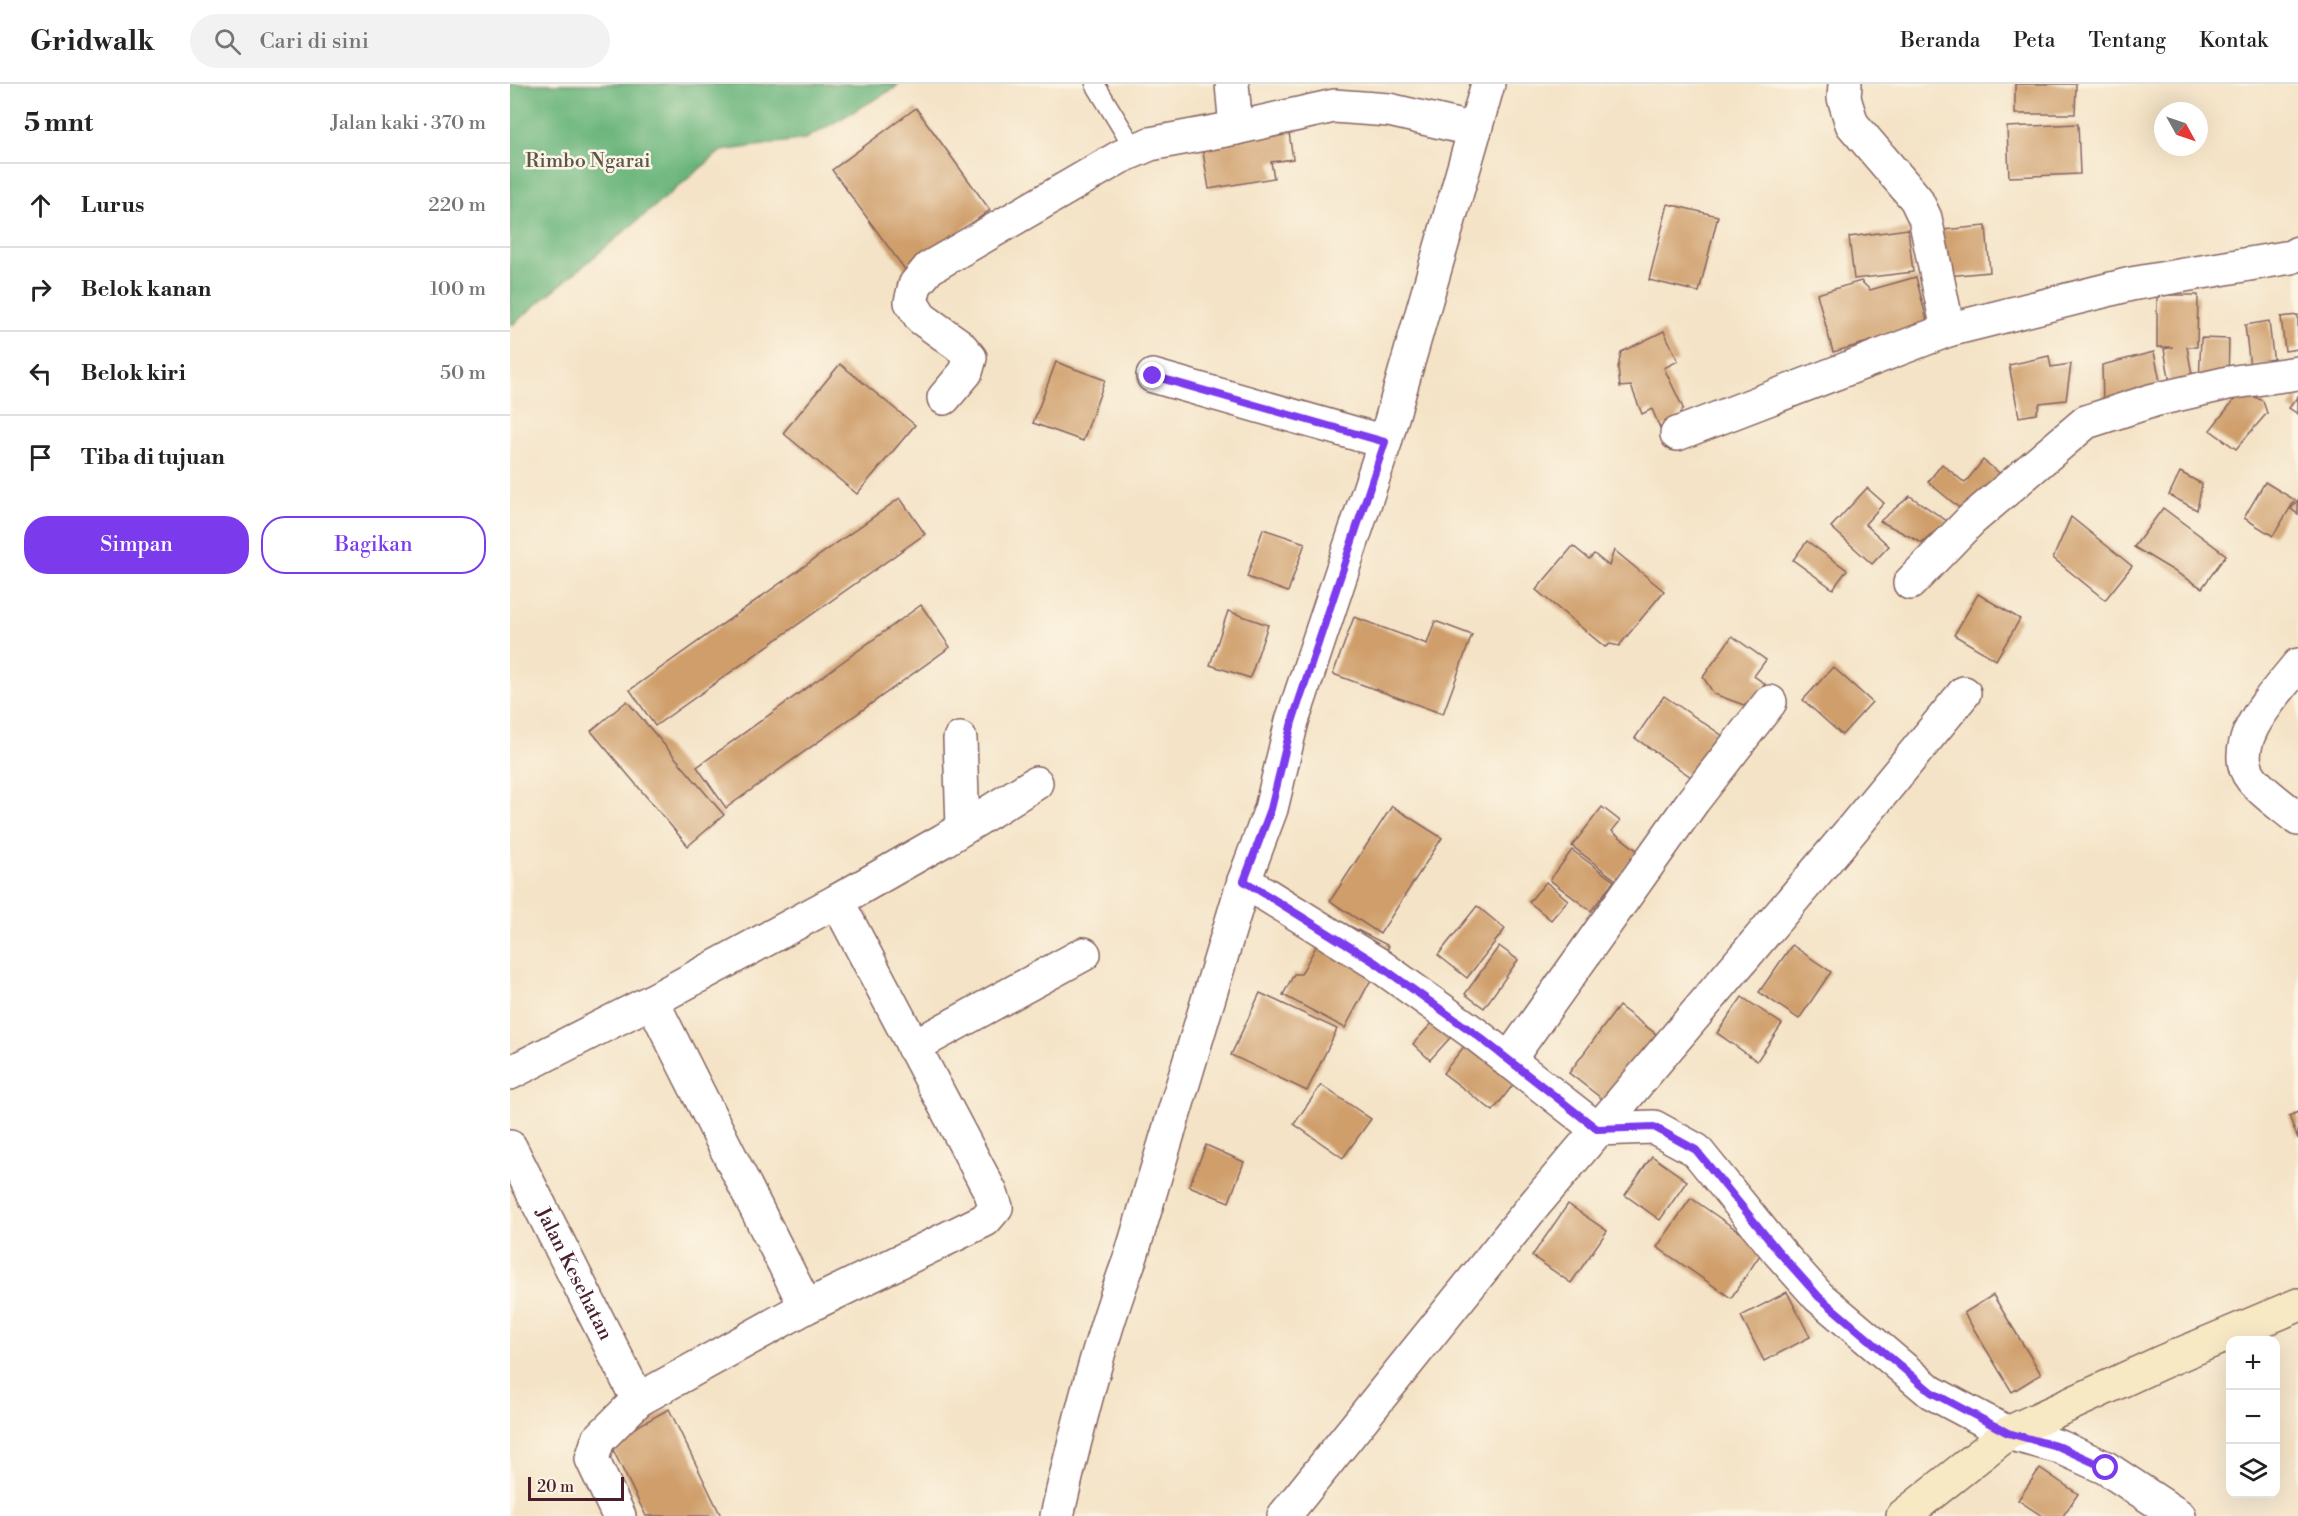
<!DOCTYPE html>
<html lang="id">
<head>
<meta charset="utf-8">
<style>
	body { margin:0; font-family:"Libre Bodoni",serif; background:#f2f2f2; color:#222 }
	.controls { position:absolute; right:18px; bottom:18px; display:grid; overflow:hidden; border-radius:12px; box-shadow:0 6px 24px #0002 }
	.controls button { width:54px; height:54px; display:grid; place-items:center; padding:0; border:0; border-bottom:2px solid #e0e0e0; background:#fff; color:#222; font:30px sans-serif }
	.compass { position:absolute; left:1644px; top:18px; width:54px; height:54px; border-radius:50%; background:#fff; box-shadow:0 6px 24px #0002; rotate:130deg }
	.scale { position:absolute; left:18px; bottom:15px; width:96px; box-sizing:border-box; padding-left:6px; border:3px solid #4a1f2b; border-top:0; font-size:16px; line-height:21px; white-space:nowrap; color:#4a1f2b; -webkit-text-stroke:4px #fcf5e5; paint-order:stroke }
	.stop { position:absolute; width:18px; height:18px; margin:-14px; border:4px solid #7c3aed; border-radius:50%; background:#fff }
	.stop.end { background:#7c3aed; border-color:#fff; box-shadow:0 2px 6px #0008 }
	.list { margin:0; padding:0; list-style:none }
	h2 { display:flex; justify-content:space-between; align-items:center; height:78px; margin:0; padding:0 24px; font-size:26px }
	h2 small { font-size:20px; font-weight:400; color:#767676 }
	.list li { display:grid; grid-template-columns:39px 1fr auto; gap:18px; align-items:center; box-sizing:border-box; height:84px; padding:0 24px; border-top:2px solid #e0e0e0 }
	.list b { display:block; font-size:22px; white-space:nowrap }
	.list em { font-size:20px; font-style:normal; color:#767676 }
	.actions { display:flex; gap:12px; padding:18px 24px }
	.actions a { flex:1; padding:14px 0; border:2px solid #7c3aed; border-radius:24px; text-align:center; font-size:21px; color:#7c3aed }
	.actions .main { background:#7c3aed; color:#fff }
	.icon { flex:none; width:33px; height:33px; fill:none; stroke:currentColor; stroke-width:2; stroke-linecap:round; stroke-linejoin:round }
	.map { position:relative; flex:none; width:1788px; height:1432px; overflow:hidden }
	header { display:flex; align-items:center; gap:36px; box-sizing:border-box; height:84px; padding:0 30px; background:#fff; border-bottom:2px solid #e0e0e0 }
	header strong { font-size:28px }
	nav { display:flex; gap:33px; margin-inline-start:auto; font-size:21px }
	.search { width:420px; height:54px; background:#f2f2f2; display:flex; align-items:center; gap:15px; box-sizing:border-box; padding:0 21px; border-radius:33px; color:#767676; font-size:22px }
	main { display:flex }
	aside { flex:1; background:#fff }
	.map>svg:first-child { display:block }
	.forest { fill:#6bb57c; stroke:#5a6a54; stroke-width:1.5 }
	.building { fill:#cf9e6a }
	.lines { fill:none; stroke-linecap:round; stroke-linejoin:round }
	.lane-casing { stroke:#866461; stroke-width:21 }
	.street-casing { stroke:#866461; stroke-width:36 }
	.secondary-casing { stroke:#866461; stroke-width:36 }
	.lane { stroke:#fff; stroke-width:18 }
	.street { stroke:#fff; stroke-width:33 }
	.secondary { stroke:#f7e9c3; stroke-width:33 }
	.route { stroke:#7c3aed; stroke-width:8 }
	.labels { text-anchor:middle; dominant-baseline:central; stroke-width:5; stroke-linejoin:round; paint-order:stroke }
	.park-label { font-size:20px; fill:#5b554a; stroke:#fcf5e5 }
	.street-label { font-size:20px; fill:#4a1f2b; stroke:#fcf5e5 }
</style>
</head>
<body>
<header>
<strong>Gridwalk</strong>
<div class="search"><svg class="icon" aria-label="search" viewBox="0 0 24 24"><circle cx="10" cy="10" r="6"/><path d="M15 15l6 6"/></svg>Cari di sini</div>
<nav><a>Beranda</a><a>Peta</a><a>Tentang</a><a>Kontak</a></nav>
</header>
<main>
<aside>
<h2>5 mnt<small>Jalan kaki · 370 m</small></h2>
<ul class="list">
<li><svg class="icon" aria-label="ahead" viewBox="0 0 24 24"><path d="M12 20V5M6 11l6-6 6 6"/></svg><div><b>Lurus</b></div><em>220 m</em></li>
<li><svg class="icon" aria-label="right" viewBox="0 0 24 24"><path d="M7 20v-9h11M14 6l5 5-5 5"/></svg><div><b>Belok kanan</b></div><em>100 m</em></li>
<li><svg class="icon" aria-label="left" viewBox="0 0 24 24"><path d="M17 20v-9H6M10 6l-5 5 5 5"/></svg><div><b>Belok kiri</b></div><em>50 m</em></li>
<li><svg class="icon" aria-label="arrive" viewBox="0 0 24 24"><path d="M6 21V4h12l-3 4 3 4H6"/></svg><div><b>Tiba di tujuan</b></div></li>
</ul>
<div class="actions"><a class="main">Simpan</a><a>Bagikan</a></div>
</aside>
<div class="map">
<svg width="1788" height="1432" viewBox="0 0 1788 1432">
	<rect width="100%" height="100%" fill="#fcf5e5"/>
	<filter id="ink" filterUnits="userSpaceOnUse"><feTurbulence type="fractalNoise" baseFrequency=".0167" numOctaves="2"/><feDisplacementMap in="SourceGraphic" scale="12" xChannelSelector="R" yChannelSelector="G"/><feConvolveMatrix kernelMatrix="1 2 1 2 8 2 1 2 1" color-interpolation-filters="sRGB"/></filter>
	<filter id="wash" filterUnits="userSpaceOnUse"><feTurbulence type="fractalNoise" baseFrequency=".008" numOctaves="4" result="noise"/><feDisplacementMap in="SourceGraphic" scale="24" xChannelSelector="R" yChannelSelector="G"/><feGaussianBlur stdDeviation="1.35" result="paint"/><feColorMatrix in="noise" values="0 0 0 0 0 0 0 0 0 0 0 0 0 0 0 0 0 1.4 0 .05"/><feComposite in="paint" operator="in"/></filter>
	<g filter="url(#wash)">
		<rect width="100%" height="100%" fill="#f4e3c6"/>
		<path class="forest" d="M0,0h388l-3,4 -90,51 -84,12 -209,174 -2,-2z"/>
		<g id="blocks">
			<g class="building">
				<path d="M1505,0h61l-1,30h-60z"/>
				<path d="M406,24l74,102 -84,61 -74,-101z"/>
				<path d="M1568,40l2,50 -71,3 -2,-50z"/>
				<path d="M778,42l5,33 -22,3 3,16 -65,11 -8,-49z"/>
				<path d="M1158,120l50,12 -19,76 -50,-12z"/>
				<path d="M1476,142l4,46 -65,6 -5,-46z"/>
				<path d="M1398,145l5,43 -59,7 -5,-42z"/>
				<path d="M1406,193l12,48 -95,27 -16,-58 44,-13 9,9z"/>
				<path d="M1647,211h41l-1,52h-10l7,38 -23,4 -7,-40 9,-2h-16z"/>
				<path d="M1788,231v34l-13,2 -4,-34z"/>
				<path d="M1759,237l5,43 -24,3 -5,-42z"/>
				<path d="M1154,247l14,30 -14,7 19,40 -8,14 -15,6 -8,-19 -10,5 -11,-28 -11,1 -2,-19 3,-16z"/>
				<path d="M1691,254l28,1 -1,44 -29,-1z"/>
				<path d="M1644,268l7,34 -58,17 -1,-38z"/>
				<path d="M1539,272l2,11 20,-3 -5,36 -26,3 -4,11 -17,3 -10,-52z"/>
				<path d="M546,278l49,18 -22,61 -50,-18z"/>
				<path d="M330,280l75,61 -58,69 -74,-61z"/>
				<path d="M1732,306l21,11 4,12 -31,36 -26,-19z"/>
				<path d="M1788,312v18l-9,-6z"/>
				<path d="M1473,376l19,15 -34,40 -40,-33 14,-18 23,19z"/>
				<path d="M1670,388l22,12 -5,26 -28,-15z"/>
				<path d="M1755,398l30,18 -22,36 -29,-18z"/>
				<path d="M1357,404l17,15 -19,21 24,22 -17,18 -41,-37z"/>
				<path d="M1400,412l37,25 -25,22 -42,-22z"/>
				<path d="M390,414l25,36 -270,192 -25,-36z"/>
				<path d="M1788,416v14l-7,-5z"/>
				<path d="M1653,424l63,47 -24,33 -68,-41z"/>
				<path d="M1561,433l61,49 -27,34 -52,-42z"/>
				<path d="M753,445l42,14 -17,49 -41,-15z"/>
				<path d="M1297,457l40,29 -14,19 -40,-29z"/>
				<path d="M1063,462l16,13 5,-5 15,12 5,-16 50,41 -45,55 -9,-2 -5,3 -69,-57z"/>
				<path d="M1468,510l42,25 -24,41 -42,-25z"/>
				<path d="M411,521l29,42 -224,161 -29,-41z"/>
				<path d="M718,527l40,14 -18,53 -40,-13z"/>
				<path d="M844,533l73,27 8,-23 37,14 -29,79 -110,-40z"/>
				<path d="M1222,552l34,24 -12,16 11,8 -16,23 -35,-13 -11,-17z"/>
				<path d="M1323,583l39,35 -30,33 -39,-35z"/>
				<path d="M1154,612l59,40 -29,43 -59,-41z"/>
				<path d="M117,617l97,114 -36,31 -97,-115z"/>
				<path d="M882,722l50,32 -62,96 -50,-33z"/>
				<path d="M1092,723l18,14 -8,10 26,20 -22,29 -44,-34z"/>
				<path d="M1062,766l42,31 -23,30 -41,-31z"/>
				<path d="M1036,798l22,18 -17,20 -22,-18z"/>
				<path d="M967,822l28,23 -38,49 -29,-23z"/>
				<path d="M822,833l57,29 -44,82 -62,-33 11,-21h7z"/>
				<path d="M1282,861l39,27 -32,47 -40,-27z"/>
				<path d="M989,862l19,14 -34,48 -19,-14z"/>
				<path d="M750,909l77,36 -30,62 -76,-36z"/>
				<path d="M1232,913l40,27 -25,37 -40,-28z"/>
				<path d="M1109,922l37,28 -51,67 -36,-28z"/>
				<path d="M932,928l17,16 -29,32 -17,-16z"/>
				<path d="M963,951l49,38 -29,38 -50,-38z"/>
				<path d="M811,1001l50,34 -28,39 -49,-34z"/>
				<path d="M1788,1028v27l-9,-23z"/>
				<path d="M696,1061l38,17 -15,40 -40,-16z"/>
				<path d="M1142,1072l35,25 -27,39 -35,-25z"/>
				<path d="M1181,1114l73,51 -33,49 -74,-51z"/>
				<path d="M1058,1120l39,27 -36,52 -39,-27z"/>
				<path d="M1277,1208l23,45 -46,24 -23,-45z"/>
				<path d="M1483,1211l48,79 -29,18 -48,-79z"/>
				<path d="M159,1325l52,107h-75l-37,-74z"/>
				<path d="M1530,1384l38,26 -15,22h-21l-24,-16z"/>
			</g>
		</g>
	</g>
	<g filter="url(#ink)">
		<use href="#blocks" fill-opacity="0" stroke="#866461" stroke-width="1.5"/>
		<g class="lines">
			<g class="lane-casing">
				<path id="lane" d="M585,0l40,66"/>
			</g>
			<g class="street-casing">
				<g id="street">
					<path d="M722,0l4,44"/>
					<path d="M1438,246l183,-46 160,-27 7,-4"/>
					<path d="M643,292l232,66"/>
					<path d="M434,314l22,-26 4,-14 -11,-13 -38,-27 -10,-16 4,-17 14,-17 191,-111 30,-13 86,-16 98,-22 55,4 86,20"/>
					<path d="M1167,350l271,-104 -23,-112 -9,-19 -64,-75 -8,-26 1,-14"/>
					<path d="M1400,499l61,-63 115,-98 68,-22 74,-17 70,-10"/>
					<path d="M1788,581c-21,27 -74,79 -46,114 11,14 32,28 46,40"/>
					<path d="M450,655l3,88"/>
					<path d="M734,797l132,82 102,73 119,93 57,-2 42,23 82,101 41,46 112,95 77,41 52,14 46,21 73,48"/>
					<path d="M142,917l154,306"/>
					<path d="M403,963l171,-93"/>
					<path d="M998,977l185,-260 77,-99"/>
					<path d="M0,989l142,-72 185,-100 107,-61 92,-57"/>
					<path id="s1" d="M0,1063l128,253"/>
					<path d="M109,1432l-27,-57 6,-19 40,-40 168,-93 179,-87 11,-13 -6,-16 -153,-290"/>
					<path d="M547,1432c20,-87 42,-176 74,-260l113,-375 27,-72 21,-88 93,-279 103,-358"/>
					<path d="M774,1432l246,-306 319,-377 115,-140"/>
				</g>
			</g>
			<g class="secondary-casing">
				<path id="secondary" d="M1393,1432l105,-83 154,-71 136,-57"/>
			</g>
			<use href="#lane" class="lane"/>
			<use href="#street" class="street"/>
			<use href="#secondary" class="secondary"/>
		</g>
	</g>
	<g class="lines" filter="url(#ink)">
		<path class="route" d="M643,292l232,66 -93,280 -21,87 -27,72 132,82 102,73 119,93 57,-2 42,23 82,101 41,46 112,95 77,41 52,14 46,21"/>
	</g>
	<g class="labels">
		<g class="park-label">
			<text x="78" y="77">Rimbo Ngarai</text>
		</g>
		<g class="street-label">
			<text stroke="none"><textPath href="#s1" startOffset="142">Jalan Kesehatan</textPath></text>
		</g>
	</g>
</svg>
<div class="controls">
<button>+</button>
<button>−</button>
<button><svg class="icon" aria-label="layers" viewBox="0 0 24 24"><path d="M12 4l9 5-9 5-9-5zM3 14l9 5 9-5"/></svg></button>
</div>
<svg class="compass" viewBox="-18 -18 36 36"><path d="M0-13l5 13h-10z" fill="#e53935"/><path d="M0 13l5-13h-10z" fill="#767676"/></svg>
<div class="scale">20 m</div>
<div class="stop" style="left:1596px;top:1384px"></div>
<div class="stop end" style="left:643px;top:292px"></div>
</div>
</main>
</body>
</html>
